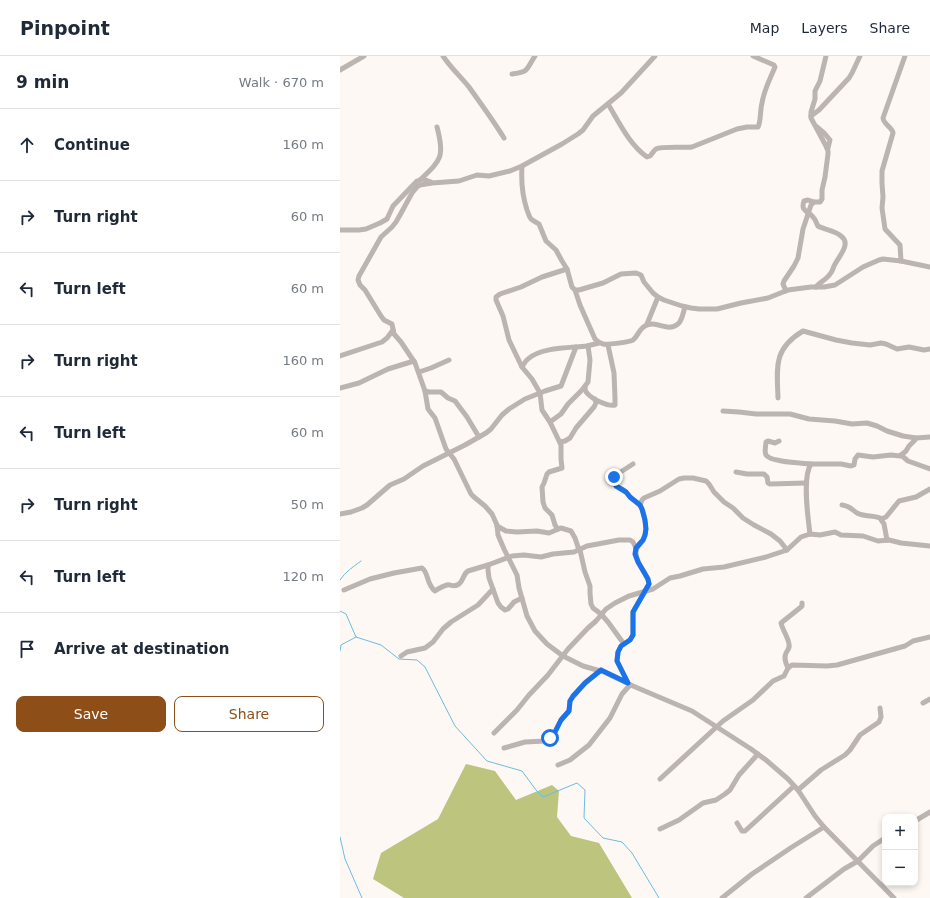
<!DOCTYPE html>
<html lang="en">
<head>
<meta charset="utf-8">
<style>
	body { margin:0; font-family:"DejaVu Sans",sans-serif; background:#f2f2f3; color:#1f2937 }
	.controls { position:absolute; right:12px; bottom:12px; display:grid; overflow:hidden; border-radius:8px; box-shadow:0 2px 6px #0003 }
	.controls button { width:36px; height:36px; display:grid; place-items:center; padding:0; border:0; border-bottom:1px solid #e0e1e3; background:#fff; color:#1f2937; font:20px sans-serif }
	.stop { position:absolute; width:12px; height:12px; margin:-9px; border:3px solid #1a73e8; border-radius:50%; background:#fff }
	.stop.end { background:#1a73e8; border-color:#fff; box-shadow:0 1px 4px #0008 }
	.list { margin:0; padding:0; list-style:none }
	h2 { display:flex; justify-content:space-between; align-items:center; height:52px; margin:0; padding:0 16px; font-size:17px }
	h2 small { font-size:13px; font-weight:400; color:#747a83 }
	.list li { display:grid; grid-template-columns:26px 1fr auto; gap:12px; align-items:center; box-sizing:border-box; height:72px; padding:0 16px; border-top:1px solid #e0e1e3 }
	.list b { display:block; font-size:15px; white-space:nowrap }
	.list em { font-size:13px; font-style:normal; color:#747a83 }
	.actions { display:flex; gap:8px; padding:12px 16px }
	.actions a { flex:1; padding:9px 0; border:1px solid #8e4e18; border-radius:8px; text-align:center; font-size:14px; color:#8e4e18 }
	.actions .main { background:#8e4e18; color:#fff }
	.icon { flex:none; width:22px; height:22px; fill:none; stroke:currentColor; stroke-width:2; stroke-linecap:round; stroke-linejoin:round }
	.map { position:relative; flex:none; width:590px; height:842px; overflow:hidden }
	header { display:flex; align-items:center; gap:24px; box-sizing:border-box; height:56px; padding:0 20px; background:#fff; border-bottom:1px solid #e0e1e3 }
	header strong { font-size:19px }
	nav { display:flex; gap:22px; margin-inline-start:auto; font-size:14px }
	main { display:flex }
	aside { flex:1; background:#fff }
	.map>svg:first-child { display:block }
	.forest { fill:#bcc47d }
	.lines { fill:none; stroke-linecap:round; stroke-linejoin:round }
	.stream { stroke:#6cbcdf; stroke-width:1 }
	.minor { stroke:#bbb4b0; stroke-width:5 }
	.route { stroke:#1a73e8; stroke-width:5 }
</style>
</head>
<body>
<header>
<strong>Pinpoint</strong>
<nav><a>Map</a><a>Layers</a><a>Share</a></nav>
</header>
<main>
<aside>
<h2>9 min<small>Walk · 670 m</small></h2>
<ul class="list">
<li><svg class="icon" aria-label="ahead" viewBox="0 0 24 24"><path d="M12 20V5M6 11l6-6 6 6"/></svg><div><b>Continue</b></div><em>160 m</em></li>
<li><svg class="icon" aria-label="right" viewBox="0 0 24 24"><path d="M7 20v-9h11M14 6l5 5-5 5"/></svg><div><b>Turn right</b></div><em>60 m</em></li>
<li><svg class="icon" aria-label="left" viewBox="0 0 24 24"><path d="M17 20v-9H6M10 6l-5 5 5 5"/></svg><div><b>Turn left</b></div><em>60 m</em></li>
<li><svg class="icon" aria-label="right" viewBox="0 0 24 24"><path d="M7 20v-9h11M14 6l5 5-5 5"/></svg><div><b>Turn right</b></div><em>160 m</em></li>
<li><svg class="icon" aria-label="left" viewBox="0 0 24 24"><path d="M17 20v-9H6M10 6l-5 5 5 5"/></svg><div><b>Turn left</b></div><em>60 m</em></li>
<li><svg class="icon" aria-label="right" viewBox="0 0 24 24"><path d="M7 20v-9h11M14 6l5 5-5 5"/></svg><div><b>Turn right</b></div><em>50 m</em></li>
<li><svg class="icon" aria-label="left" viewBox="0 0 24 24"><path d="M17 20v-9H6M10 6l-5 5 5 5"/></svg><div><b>Turn left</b></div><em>120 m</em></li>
<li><svg class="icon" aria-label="arrive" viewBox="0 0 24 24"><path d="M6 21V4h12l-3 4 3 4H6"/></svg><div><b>Arrive at destination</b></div></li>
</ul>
<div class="actions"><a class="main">Save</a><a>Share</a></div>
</aside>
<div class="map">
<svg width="590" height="842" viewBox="0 0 590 842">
	<rect width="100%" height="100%" fill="#fdf8f3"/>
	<path class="forest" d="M126,708l29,7 21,29 36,-15 7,6 -2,26 14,19 28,7 33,55h-228l-31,-19 8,-26 57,-34z"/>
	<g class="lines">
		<g class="stream">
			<path d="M0,524c5,-8 13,-13 21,-19"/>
			<path d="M0,555l6,3 10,23 25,8 18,14 18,1 8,7 30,59 32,35 35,10 14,19 7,7 34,-14 8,7 -1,28 19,20 19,4 10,11 27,45"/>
			<path d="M0,595l1,-6 15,-8"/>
			<path d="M0,781l5,22 17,39"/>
		</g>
		<g class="minor">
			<path d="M103,0c8,12 17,20 26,31 12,17 24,33 35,51"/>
			<path d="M315,0l-34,37 -28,23 -10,14 -5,4 -16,10 -40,22 -12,5 -21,5 -12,-1 -18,6 -27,2 -12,2 -3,2 -5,6 -12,22 -4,7 -4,5 -11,10 -22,39 -1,4 2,5 5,5 16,26 3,4 8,4 2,10 7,8 14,21 10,28 3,18 7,9 11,31 8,10 17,35 3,3 11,9 7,8 5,11 1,10 6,14 13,26 2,13 8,28 8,15 12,13 16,12 20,10 21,6 29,14 59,25 59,38 15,11 22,19 10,11 17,26 9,11 70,71"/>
			<path d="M0,14l24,-14"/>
			<path d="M172,18c18,-2 14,-5 23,-18"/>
			<path d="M268,48c11,18 21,40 39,53l3,-1c2,-2 4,-6 6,-7 6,-3 28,-1 36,-2l45,-18 10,-2h11c3,-5 2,-17 4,-24 2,-13 8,-24 13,-36l-1,-2 -21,-9"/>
			<path d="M471,60l8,-6 30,-32 3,-5 8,-17"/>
			<path d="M477,71l8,7 5,6 -2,8"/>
			<path d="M182,110c-1,16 0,29 5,44 1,2 2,7 4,9 2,2 5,3 8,5l7,17 10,9 6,11 5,8 5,18 3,3h4l24,-7 18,-9 15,-1 5,2 3,7 9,11 5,4 6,3 18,6 9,2 8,1h18l24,-6 27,-5 20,-8 23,-3h13l11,-2 28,-18 16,-7 4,-1 18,2 29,6"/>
			<path d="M80,124c21,-20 25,-23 17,-53"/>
			<path d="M474,146l-6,-2 -4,1c-4,11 5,10 9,16 3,3 3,6 5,9 7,4 16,4 23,10 11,8 -3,21 -7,30 -1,3 -2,6 -4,8 -3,5 -10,8 -14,13"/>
			<path d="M0,174h19l7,-1 14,-6 7,-4 6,-13 24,-25 6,-2 8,3"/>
			<path d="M561,205l-1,-16 -15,-16 -3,-21 1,-11 -1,-14v-12l11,-38c-1,-6 -9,-8 -10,-15l22,-62"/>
			<path d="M235,234l5,15 15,34c3,3 4,4 8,5 4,1 27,-2 30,-4 5,-4 6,-11 12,-14 11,-7 22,7 33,-2 4,-3 5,-11 7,-17"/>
			<path d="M446,235l-3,-7 1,-3 10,-15 4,-8 5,-29 8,-24 3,-3h6l2,-3v-9l3,-13 3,-23v-3l-2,-5 -15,-28v-6l4,-13v-8l5,-10 6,-25"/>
			<path d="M307,268l11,-27"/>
			<path d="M0,300l42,-14 5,-4 6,-8"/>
			<path d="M182,311c2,-3 3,-6 6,-8 13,-12 42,-11 59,-13 4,-1 8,-2 12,-3"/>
			<path d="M79,316l12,-4 18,-8"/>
			<path d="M245,331c0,3 0,4 2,6 5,6 21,14 28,12v-7l-1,-25 -6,-28"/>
			<path d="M0,332l19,-5 29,-14 26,-8"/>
			<path d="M85,335l4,1h12l7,6 7,3 12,16 12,20"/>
			<path d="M438,342c-1,-31 -5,-49 25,-67l33,9 16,3 18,2 11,-2 5,1 11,5 12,-2 15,3 6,-1"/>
			<path d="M383,355l16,1 17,2h34l19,5 26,2 17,3 15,-1 10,3 10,5 16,5 13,2 14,-1"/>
			<path d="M210,366l11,-8 7,-10 14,-14 6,-8 2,-22 -2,-14"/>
			<path d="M439,385l-4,2 -7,-2 -2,1c0,4 -2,9 0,13 4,7 36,8 45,9"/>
			<path d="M220,386l5,-1 5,-3 6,-10 18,-21 2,-4 -1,-4"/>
			<path d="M561,399l7,6 22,8"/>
			<path d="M396,416l11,2h17l3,3 1,6 2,1 36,-1"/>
			<path d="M300,449l2,-5 2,-2 16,-7 19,-12 5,-1h9l13,3 3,3 5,8 10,10 9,6 10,10 11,7 17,9 9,7 7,9"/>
			<path d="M502,449c8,1 9,4 15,8 7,4 16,2 23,5l4,6 3,16"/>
			<path d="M0,458l11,-2 11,-4 5,-3 23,-20 14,-6 19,-13 42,-21 21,-12 5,-4 11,-14 7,-6 16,-10 20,-8 16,-5 15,-39"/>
			<path d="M541,463l5,-2 13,-16 17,-4 14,-8"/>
			<path d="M157,470l9,5 11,1 20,-1 12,2 12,-5 10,3 4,7 4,12"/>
			<path d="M218,473l-3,-4 -3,-10 -7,-7 -2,-6 -1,-15 2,-4 3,-9 2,-2 13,-4 -1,-9v-14l-11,-23 -8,-12 -2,-17 -8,-14 -10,-12 -13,-27 -6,-24 -7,-16v-3l4,-3 21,-7 21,-10 25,-8"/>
			<path d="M470,478c-2,-16 -8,-57 1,-70h30l10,2 3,-1 1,-6 3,-4 15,2 18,-2 9,1 6,-5 3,-5 6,-6 1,-2"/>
			<path d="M240,494l5,22 5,14v7l1,11 2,4 8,6 7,8 16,22"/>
			<path d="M148,509v5l1,8 9,25 3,4 4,3 3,-1 6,-7 8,-4"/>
			<path d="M4,534l26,-11 24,-6 28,-5c7,5 4,16 13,23 3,-2 8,-5 12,-6 4,-1 7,3 12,-1 5,-4 4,-10 9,-13l20,-6 24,-9 12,-1 17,2 12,-3 21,-2 13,-6 32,-6h11l3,2 3,6"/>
			<path d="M61,600l6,-4 18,-4 8,-6 10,-13 8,-7 27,-17 15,-16"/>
			<path d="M448,612c-2,-4 -4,-11 -2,-15 2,-4 4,-5 3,-9 -1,-7 -6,-13 -8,-21l20,-16 1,-1v-3"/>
			<path d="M288,627l-11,-22 1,-9 3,-6 9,-6 3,-5v-23l16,-28c-1,-10 -13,-20 -13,-31 -1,-6 4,-8 7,-13 5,-7 2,-25 -2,-33 -2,-4 -7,-6 -11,-10 -1,-2 -2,-3 -4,-5 -5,-5 -19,-7 -10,-17l17,-11"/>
			<path d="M583,647l7,-4"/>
			<path d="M154,677l23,-23 12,-15 19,-20 20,-26 20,-21 8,-7 10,-12 9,-6 14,-7 24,-7 17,-11 10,-2 23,-7 21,-2 42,-10 21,-7 14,-13 9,-3 10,1 15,-3 6,3 22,1 15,5 11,-1 12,3 29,3"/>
			<path d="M164,692l21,-6 20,-1 5,-3 5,-6 6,-12 8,-9 1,-10 3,-4 12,-14 16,-13"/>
			<path d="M218,709l12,-5 19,-15 21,-27 12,-24 8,-9"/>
			<path d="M320,723l63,-58 30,-21 20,-19 11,-5 4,-8 4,-3 35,1 10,-1 68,-19 8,-5 17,-4"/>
			<path d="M458,734l23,-20 24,-15 5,-5 10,-15 19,-13 2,-5 -1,-9"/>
			<path d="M575,765l15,-9"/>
			<path d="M397,767l5,8h3l49,-45"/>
			<path d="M320,773l19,-9 24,-17 13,-3 9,-6 5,-4 9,-15 19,-21"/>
			<path d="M382,842l30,-24 40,-27 32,-20"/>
			<path d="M466,842l38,-29 14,-8 15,-15 12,-8"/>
		</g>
	</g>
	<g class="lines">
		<path class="route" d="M210,682l5,-6 6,-12 8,-9 1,-10 3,-5 12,-13 16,-13 27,13 -11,-22 1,-9 3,-6 9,-6 3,-5v-23l16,-28 -1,-5 -10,-17 -3,-8 1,-6 7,-8 2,-5 1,-6 -1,-9 -3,-11 -2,-4 -10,-8 -4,-5 -10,-6 -2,-4v-5"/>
	</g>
</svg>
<div class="controls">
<button>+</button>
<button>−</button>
</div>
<div class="stop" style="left:210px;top:682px"></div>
<div class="stop end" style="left:274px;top:421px"></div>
</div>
</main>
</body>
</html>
